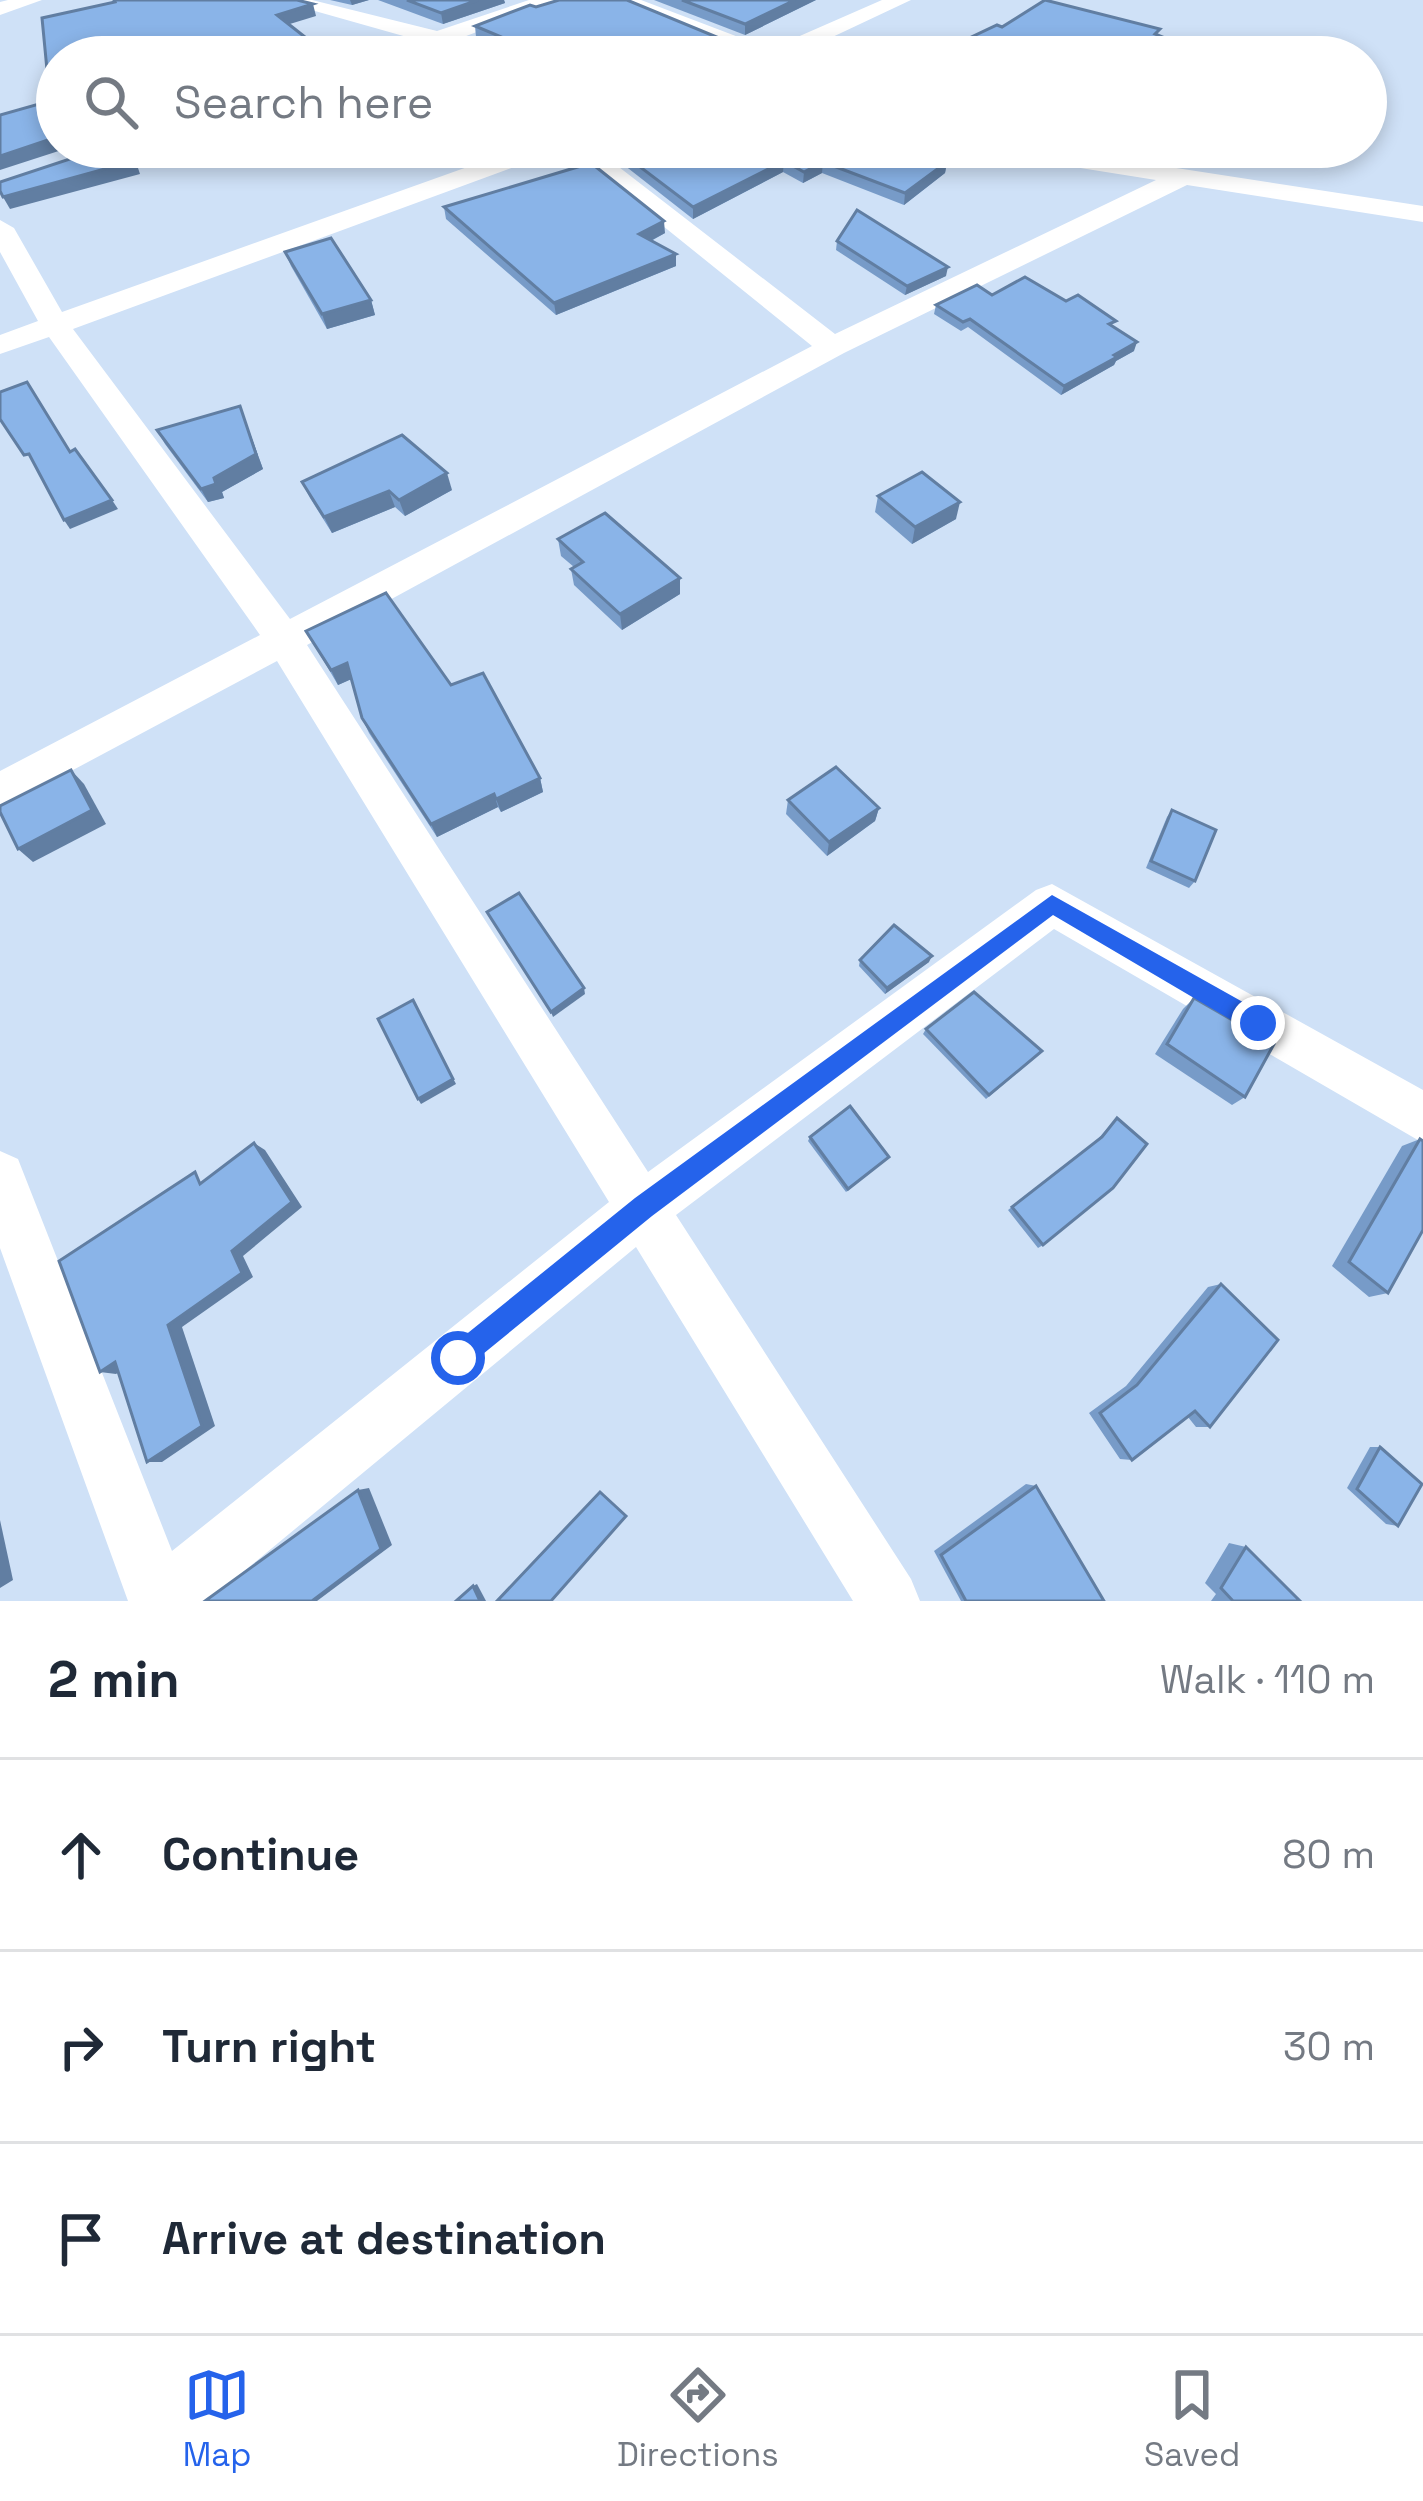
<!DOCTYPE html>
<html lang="en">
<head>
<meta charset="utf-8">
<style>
	body { margin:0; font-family:"Space Grotesk",sans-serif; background:#f6f6f7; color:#1f2937 }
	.stop { position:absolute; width:36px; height:36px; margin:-27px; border:9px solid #2563eb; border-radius:50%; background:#fff }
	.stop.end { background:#2563eb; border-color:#fff; box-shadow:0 3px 12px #0008 }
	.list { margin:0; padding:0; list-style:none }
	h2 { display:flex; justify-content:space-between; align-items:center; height:156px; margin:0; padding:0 48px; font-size:51px }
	h2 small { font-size:39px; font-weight:400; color:#747a83 }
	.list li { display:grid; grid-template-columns:78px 1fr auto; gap:36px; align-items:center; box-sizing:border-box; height:192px; padding:0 48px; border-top:3px solid #e0e1e3 }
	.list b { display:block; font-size:45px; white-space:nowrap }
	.list em { font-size:39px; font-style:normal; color:#747a83 }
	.icon { flex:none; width:66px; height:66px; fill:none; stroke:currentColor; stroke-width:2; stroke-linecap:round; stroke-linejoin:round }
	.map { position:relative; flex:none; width:1423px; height:1601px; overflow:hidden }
	.search { position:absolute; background:#fff; box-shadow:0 6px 18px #0003; left:36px; right:36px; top:36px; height:132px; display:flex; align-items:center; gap:30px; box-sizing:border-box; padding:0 42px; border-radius:66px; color:#747a83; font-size:45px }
	.sheet { height:732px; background:#fff }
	nav { display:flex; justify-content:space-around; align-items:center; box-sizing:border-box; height:168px; border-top:3px solid #e0e1e3; background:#fff; font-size:33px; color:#747a83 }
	nav a { display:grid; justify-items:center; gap:6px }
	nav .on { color:#2563eb }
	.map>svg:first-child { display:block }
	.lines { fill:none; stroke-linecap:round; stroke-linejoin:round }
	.minor { fill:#fff; fill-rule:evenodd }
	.wall { fill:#779bc8 }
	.shaded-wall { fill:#617ea2 }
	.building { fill:#8ab4e8; stroke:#617ea2; stroke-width:3 }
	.route { fill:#2563eb }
</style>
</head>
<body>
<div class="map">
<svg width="1423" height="1601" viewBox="0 0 1423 1601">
	<rect width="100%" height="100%" fill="#cfe1f7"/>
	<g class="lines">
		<g class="minor">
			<path d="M8,0h34l-42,15v-13z"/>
			<path d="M276,0h36l125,31 92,-31h31l-99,38 61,19h-38l-45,-12 -33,12h-33l41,-18z"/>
			<path d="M611,0h30l129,49 112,-49h29l-121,57h-41z"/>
			<path d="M523,147h35l-3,5 -482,177 217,290 522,-273 -247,-199h28l242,187 321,-154 -164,-26 -12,-7h60l383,59v16l-236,-37 -343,168 -537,292 341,527 388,-282 16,-6 371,206v53l-369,-214 -378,286 235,364 9,22h-67l-217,-354 -428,354h-80l-128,-353v-97l18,8 154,392 437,-349 -332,-541 -277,148v-38l260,-136 -211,-298 -49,17v-19l38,-14 -38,-69v-32l14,8 48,84z"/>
		</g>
	</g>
	<g class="wall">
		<path d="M330,0h39l-17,5z"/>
		<path d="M378,0h126l1,3 -62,21z"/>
		<path d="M654,0h162l-71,35z"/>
		<path d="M536,7l212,43 44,7h-348l-4,-2 -2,-11 44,7 22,-2 -28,-12 -1,-11z"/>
		<path d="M621,147h317l-8,9 17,6 -2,11 -41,32 -82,-32 -19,10 -20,-11 -90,47 -69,-54z"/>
		<path d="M444,207l221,26 -14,8 25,13v12l-120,49 -110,-96z"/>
		<path d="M837,241l109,35 -41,19 -69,-45z"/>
		<path d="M285,252l86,48 4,15 -48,14 -36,-63z"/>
		<path d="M992,295l122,32 20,24 -18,10 -2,4 -53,30 -93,-68 -7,4 -27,-17 2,-9z"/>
		<path d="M240,406l23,63 -41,23 2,6 -16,4 -43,-58 -8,-14z"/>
		<path d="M302,482l150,8 -47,26 -10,-9 -63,26 -22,-35z"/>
		<path d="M878,496l78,23 -44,25 -37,-32z"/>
		<path d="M558,539l122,55 -58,36 -48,-45 -3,-16 3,-2 -13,-11z"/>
		<path d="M306,631l145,54 89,93 3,14 -42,20 -3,-5 -61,30 -68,-104 -7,-15 -11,-39 -13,6z"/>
		<path d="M788,800l91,8 -4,13 -48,35 -41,-42z"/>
		<path d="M1172,810l23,71 -6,7 -43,-20 21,-51z"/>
		<path d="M860,960l69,2 -44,32 -26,-28z"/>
		<path d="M1194,998l51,99 -13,8 -77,-51 28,-45z"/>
		<path d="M926,1029l111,27 -51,43 -63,-65z"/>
		<path d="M1117,1118l-74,127 -5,3 -30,-38 88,-69z"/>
		<path d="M810,1137l79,20 -43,35 -38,-51z"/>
		<path d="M1420,1139l-32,154 -19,4 -37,-31 70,-120z"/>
		<path d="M1221,1284l-11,143h-14l-8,-10 -56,43 -12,-1 -31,-46 37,-27 82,-99z"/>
		<path d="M1370,1447h10l18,79 -12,-2 -39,-36z"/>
		<path d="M1026,1484l10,2 68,115h-143l-27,-50z"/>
		<path d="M1229,1543l17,4 54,54h-89l5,-7 -11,-11z"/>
	</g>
	<g class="shaded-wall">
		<path d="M350,0h19l-17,5z"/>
		<path d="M478,0h26l1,3 -62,21 -2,-11z"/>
		<path d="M795,0h21l-71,35v-11z"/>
		<path d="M313,4l3,12 -36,11 -3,-12z"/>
		<path d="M310,41l3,11 -13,5h-40z"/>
		<path d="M57,137v10h14l-71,23v-14z"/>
		<path d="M130,147h1l9,27 -130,35 -7,-12z"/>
		<path d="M406,147h49l-47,10z"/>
		<path d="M929,147h9l-16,18 2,-12z"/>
		<path d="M784,161l-1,11 -90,47v-12z"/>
		<path d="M823,162l-1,11 -19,10 1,-11z"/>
		<path d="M947,162l-2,11 -41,32 1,-12z"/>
		<path d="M664,221l1,12 -26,14v-13z"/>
		<path d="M676,254v12l-120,49 -2,-12z"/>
		<path d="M948,267l-2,9 -41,19 2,-9z"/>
		<path d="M371,300l4,15 -48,14 -5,-15z"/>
		<path d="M1137,342l-3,9 -18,10 -2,4 -53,30 3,-9z"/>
		<path d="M240,406l23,63 -41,23 2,6 -16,4 -7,-13 13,-11z"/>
		<path d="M447,473l5,17 -47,26 -6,-16z"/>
		<path d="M389,491l6,16 -63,26 -8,-16z"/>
		<path d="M112,500l6,9 -48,20 -6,-9z"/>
		<path d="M960,502l-4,17 -44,25 3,-17z"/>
		<path d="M680,578v16l-58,36 -2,-16z"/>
		<path d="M347,663l7,15 -16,7 -7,-15z"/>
		<path d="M71,770l13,14 22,40 -73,38 -15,-13z"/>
		<path d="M540,778l3,14 -42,20 -5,-13z"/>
		<path d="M494,794l4,13 -61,30 -6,-13z"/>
		<path d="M879,808l-4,13 -48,35 2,-14z"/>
		<path d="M932,956l-3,6 -44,32 2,-6z"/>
		<path d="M584,988l1,6 -32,23 -2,-5z"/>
		<path d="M413,1000l43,84 -35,20 -3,-5z"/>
		<path d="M254,1143l11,7 37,57 -59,49 10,21 -71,50 33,99 -53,36h-15l21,-137 64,-74z"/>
		<path d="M115,1362l15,2 -14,10 -16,-2z"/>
		<path d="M369,1488l23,57 -75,56h-5l46,-111z"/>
		<path d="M0,1520l13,60 -13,8z"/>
		<path d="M477,1584l9,17h-6l-7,-15z"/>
	</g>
	<g class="building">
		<path d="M114,0h183l16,4 -36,11 33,26 -50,16h-203v80l-57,19v-41l50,-14 -8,-83 73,-16z"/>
		<path d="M407,0h71l-37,13z"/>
		<path d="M559,0h68l121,50 31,1 13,6h-328l-26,-13 7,-3 37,10 43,-4 -50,-21 55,-21 6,2z"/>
		<path d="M682,0h113l-50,24z"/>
		<path d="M1045,0l115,29 -5,5 56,23h-282l68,-32 5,2z"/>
		<path d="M106,147h24l4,14 -131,36 -3,-6v-9z"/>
		<path d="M622,147h307l-5,6 23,9 -42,31 -82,-31 -19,10 -20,-11 -91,46 -70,-53z"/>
		<path d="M591,163l73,58 -25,13 37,20 -122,49 -110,-96z"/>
		<path d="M857,210l91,57 -41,19 -70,-45z"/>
		<path d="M331,238l40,62 -49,14 -37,-62z"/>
		<path d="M1025,277l41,24 12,-6 38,26 -7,3 28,18 -23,13 3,2 -53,29 -94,-67 -7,3 -27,-17 41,-20 15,10z"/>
		<path d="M27,382l43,70 5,-3 37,51 -48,20 -35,-66 -5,1 -24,-36v-27z"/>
		<path d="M240,406l16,48 -42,24 2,6 -15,5 -44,-59z"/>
		<path d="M402,435l45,38 -48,27 -10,-9 -65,26 -22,-35z"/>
		<path d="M922,472l38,30 -45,25 -37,-31z"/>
		<path d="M605,513l75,65 -60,36 -49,-45 12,-7 -25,-23z"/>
		<path d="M386,593l65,92 32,-12 57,105 -44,21 -2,-5 -63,30 -69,-106 -15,-55 -16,7 -25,-39z"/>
		<path d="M836,767l43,41 -50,34 -41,-42z"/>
		<path d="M71,770l21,40 -74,39 -18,-37v-6z"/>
		<path d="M1172,810l44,20 -21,51 -44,-20z"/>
		<path d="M519,893l65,95 -33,24 -64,-100z"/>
		<path d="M894,925l38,31 -45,32 -27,-28z"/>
		<path d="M974,992l68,59 -53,44 -63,-66z"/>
		<path d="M1194,998l80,46 -29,53 -78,-53z"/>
		<path d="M413,1000l40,79 -35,20 -40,-80z"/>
		<path d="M850,1106l39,51 -41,32 -38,-52z"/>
		<path d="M1117,1118l30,26 -34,44 -70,57 -31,-38 90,-70z"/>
		<path d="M1420,1139l3,2v89l-35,63 -39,-31z"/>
		<path d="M254,1143l38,59 -60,49 10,22 -74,52 34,101 -55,36 -32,-100 -15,10 -41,-111 136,-89 5,12z"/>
		<path d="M1221,1284l57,56 -68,87 -15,-16 -63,49 -32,-47 37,-28z"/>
		<path d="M1380,1447l42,37 -24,42 -41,-37z"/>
		<path d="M1036,1486l68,115h-138l-25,-46z"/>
		<path d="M358,1490l23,59 -69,52h-107z"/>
		<path d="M600,1492l26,24 -75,85h-54z"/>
		<path d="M1246,1547l54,54h-67l-12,-13z"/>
		<path d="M473,1586l7,15h-24z"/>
	</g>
	<path class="route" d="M1052,895l214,120v16h-16l-197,-116 -401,301 -185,151 -9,4 -10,-4 -4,-9 4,-9 187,-151z"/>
</svg>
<div class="stop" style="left:458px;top:1358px"></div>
<div class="stop end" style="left:1258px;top:1023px"></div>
<div class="search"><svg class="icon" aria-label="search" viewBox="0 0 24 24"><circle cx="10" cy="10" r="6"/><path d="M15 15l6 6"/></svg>Search here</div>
</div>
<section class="sheet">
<h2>2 min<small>Walk · 110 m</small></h2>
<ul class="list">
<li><svg class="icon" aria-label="ahead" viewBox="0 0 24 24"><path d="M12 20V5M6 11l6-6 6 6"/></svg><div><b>Continue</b></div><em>80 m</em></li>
<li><svg class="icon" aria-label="right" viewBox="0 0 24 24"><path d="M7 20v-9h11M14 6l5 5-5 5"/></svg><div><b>Turn right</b></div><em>30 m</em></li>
<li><svg class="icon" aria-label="arrive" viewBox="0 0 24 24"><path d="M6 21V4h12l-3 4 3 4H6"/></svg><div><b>Arrive at destination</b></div></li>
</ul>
</section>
<nav>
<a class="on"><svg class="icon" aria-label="map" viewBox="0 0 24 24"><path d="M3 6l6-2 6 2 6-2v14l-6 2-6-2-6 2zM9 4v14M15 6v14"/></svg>Map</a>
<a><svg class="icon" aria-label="directions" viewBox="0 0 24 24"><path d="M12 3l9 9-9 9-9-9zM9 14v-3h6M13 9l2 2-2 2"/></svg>Directions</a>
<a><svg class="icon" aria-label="saved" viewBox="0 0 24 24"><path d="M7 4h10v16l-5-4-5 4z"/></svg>Saved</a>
</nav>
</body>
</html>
